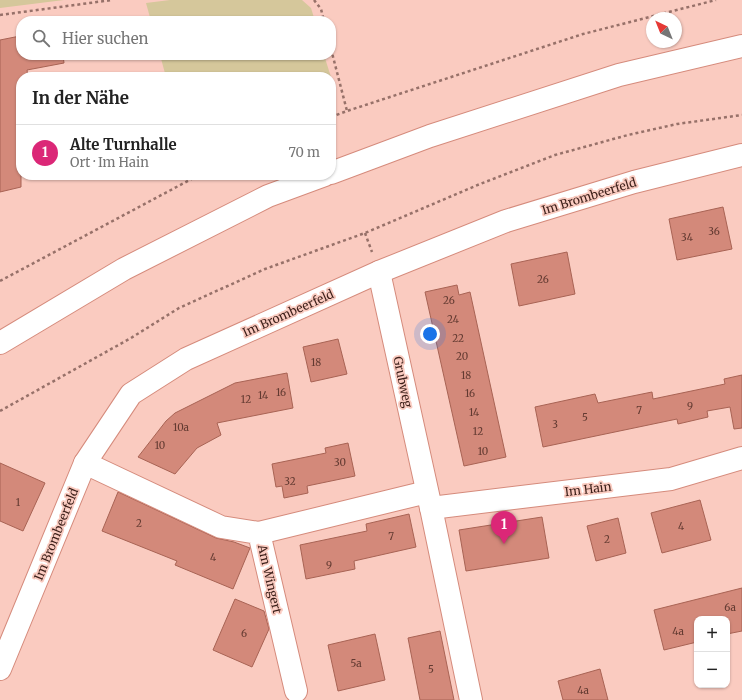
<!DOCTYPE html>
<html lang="de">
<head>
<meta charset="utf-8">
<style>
	body { margin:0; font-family:Merriweather,serif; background:#f2f2f2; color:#222 }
	.controls { position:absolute; right:12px; bottom:12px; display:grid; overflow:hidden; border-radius:8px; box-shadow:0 1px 3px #0004 }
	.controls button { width:36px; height:36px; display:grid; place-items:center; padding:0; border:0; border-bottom:1px solid #e0e0e0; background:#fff; color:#222; font:20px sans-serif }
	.compass { position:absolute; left:646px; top:12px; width:36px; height:36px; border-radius:50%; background:#fff; box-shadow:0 1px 3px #0004; rotate:317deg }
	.you { position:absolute; left:430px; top:334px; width:14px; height:14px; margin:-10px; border:3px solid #fff; border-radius:50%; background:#1a73e8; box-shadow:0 0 0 6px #1a73e833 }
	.badge { display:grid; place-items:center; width:26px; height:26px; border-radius:50%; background:#db2777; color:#fff; font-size:13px; font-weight:700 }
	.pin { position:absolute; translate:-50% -33px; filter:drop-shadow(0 1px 2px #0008) }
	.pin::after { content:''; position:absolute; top:21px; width:14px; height:12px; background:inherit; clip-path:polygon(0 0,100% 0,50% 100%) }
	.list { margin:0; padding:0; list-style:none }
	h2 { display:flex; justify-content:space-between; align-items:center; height:52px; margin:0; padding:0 16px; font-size:17px }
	h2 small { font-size:13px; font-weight:400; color:#767676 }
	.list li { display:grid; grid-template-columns:26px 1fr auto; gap:12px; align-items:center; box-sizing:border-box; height:56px; padding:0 16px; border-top:1px solid #e0e0e0 }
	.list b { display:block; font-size:15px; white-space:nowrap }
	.list p { margin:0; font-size:13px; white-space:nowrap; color:#767676 }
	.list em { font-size:13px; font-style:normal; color:#767676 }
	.icon { flex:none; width:22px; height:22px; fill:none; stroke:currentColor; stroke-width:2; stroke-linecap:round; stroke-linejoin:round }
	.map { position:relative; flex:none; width:742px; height:700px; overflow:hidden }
	.search { position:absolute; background:#fff; box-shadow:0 1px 3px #0004; left:16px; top:16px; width:320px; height:44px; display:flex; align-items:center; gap:10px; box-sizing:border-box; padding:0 14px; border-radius:16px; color:#767676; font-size:15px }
	.panel { position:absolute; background:#fff; box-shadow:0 1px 3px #0004; left:16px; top:72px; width:320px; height:108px; border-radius:16px }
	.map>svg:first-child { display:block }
	.green { fill:#d5c79b }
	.building { fill:#d3897a; stroke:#a86354 }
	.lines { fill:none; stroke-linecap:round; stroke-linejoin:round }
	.street-casing { stroke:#d58b7c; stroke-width:24 }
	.secondary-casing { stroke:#d58b7c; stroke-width:24 }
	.path { stroke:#977169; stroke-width:2.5; stroke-dasharray:3 3; stroke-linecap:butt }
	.street { stroke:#fff; stroke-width:22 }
	.secondary { stroke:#fff; stroke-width:22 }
	.labels { text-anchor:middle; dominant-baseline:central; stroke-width:3.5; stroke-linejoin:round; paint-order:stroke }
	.number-label { font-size:10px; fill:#623a31 }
	.street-label { font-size:12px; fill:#3c1f19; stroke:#facbc0 }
</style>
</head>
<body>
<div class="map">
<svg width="742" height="700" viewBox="0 0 742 700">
	<rect width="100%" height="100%" fill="#facbc0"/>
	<g class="green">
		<path d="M0,0h64l-64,8z"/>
		<path d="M170,0h132l9,8 4,13h-164l-5,-18z"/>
		<path d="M160,55h164l7,22h-165z"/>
	</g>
	<g class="building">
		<path d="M20,36l1,19h42l1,8 -37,7 1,7h-7v110l-21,5v-152z"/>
		<path d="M723,207l9,42 -55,11 -8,-41z"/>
		<path d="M567,252l8,42 -56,12 -8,-42z"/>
		<path d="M457,285l2,10 11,-3 36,165 -42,9 -39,-174z"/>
		<path d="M338,339l9,35 -36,8 -8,-35z"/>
		<path d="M287,373l6,35 -76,15 4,12 -24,13 -22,26 -37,-17 28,-36 9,-8 60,-30z"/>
		<path d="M742,375v53l-8,1 -4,-22 -23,4 1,6 -30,7 -1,-5 -134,28 -8,-40 60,-13 3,9 54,-11 1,7 72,-15 -1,-5z"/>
		<path d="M348,443l7,33 -48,10 1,7 -24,5 -2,-12 -6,1 -4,-23 54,-11 -1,-5z"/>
		<path d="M0,463l45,20 -22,48 -23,-10z"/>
		<path d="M118,492l98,46 18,4 16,6 -17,41 -58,-24 2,-4 -75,-30z"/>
		<path d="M700,500l11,40 -49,13 -11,-40z"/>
		<path d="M409,514l7,33 -62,14 1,8 -49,10 -6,-34 67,-14 -1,-7z"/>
		<path d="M542,517l7,41 -83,13 -7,-41z"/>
		<path d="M618,518l8,35 -30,8 -9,-35z"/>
		<path d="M742,588v43l-15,3v-15h-30v23l-33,8 -10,-40z"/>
		<path d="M235,599l29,12 5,18 -17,38 -39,-17z"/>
		<path d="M440,631l14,69h-34l-12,-62z"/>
		<path d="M375,634l10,46 -47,11 -10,-46z"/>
		<path d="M600,669l8,31h-45l-5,-19z"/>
	</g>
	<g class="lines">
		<g class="street-casing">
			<g id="street">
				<path d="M379,272l52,236 40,192"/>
				<path d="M85,463l136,64 38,6 37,158"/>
				<path d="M431,508l240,-29 71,-21"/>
				<path d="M259,533l168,-41"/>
				<path d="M0,669l85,-206 46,-69 55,-35 193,-87 127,-51 128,-39 108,-27"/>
			</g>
		</g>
		<g class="secondary-casing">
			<g id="secondary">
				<path d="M331,173l99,-37 189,-61 123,-29"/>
				<path d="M0,343l124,-74 144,-73 57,-21"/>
			</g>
		</g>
		<g class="path">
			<path d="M314,0l7,9 3,12"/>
			<path d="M0,15l112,-15"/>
			<path d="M331,49l16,62"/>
			<path d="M331,117l16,-6 236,-77 133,-34"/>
			<path d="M365,233l7,19"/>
			<path d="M0,281l199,-106"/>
			<path d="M0,411l131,-73 48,-30 86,-39 100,-36 115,-49 75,-29 73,-20 49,-11 65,-9"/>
		</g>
		<use href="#street" class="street"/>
		<use href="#secondary" class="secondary"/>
	</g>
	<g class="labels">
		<g class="number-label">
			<text x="714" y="231">36</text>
			<text x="687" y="237">34</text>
			<text x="543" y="279">26</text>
			<text x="449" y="300">26</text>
			<text x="453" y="319">24</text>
			<text x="458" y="338">22</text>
			<text x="462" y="356">20</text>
			<text x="316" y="362">18</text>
			<text x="466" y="375">18</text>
			<text x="281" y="392">16</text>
			<text x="470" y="393">16</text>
			<text x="263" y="395">14</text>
			<text x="246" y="399">12</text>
			<text x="690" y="406">9</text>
			<text x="639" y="410">7</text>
			<text x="474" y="412">14</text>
			<text x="585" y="417">5</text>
			<text x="555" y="424">3</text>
			<text x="181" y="427">10a</text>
			<text x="478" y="431">12</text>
			<text x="160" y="445">10</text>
			<text x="483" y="451">10</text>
			<text x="340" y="462">30</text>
			<text x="290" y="481">32</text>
			<text x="18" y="502">1</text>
			<text x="139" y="523">2</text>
			<text x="681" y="526">4</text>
			<text x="391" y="536">7</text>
			<text x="607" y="539">2</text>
			<text x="213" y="557">4</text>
			<text x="329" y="565">9</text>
			<text x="730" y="607">6a</text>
			<text x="678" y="631">4a</text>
			<text x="244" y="633">6</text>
			<text x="356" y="663">5a</text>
			<text x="431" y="669">5</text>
			<text x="583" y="690">4a</text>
		</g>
		<g class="street-label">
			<text transform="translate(589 196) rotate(-17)">Im Brombeerfeld</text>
			<text transform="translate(288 313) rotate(-24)">Im Brombeerfeld</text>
			<text transform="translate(403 382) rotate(78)">Grubweg</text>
			<text transform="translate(588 489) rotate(-7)">Im Hain</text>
			<text transform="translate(56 534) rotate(-68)">Im Brombeerfeld</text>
			<text transform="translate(270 579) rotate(77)">Am Wingert</text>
		</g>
	</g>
</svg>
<div class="controls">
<button>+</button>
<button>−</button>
</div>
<svg class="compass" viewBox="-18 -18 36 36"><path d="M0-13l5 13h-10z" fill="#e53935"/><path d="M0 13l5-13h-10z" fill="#767676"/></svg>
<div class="you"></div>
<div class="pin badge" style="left:504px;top:544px">1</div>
<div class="search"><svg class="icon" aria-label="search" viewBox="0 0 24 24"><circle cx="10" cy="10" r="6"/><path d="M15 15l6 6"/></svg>Hier suchen</div>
<section class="panel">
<h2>In der Nähe<small></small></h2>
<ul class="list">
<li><span class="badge">1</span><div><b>Alte Turnhalle</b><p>Ort · Im Hain</p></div><em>70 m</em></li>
</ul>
</section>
</div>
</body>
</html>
